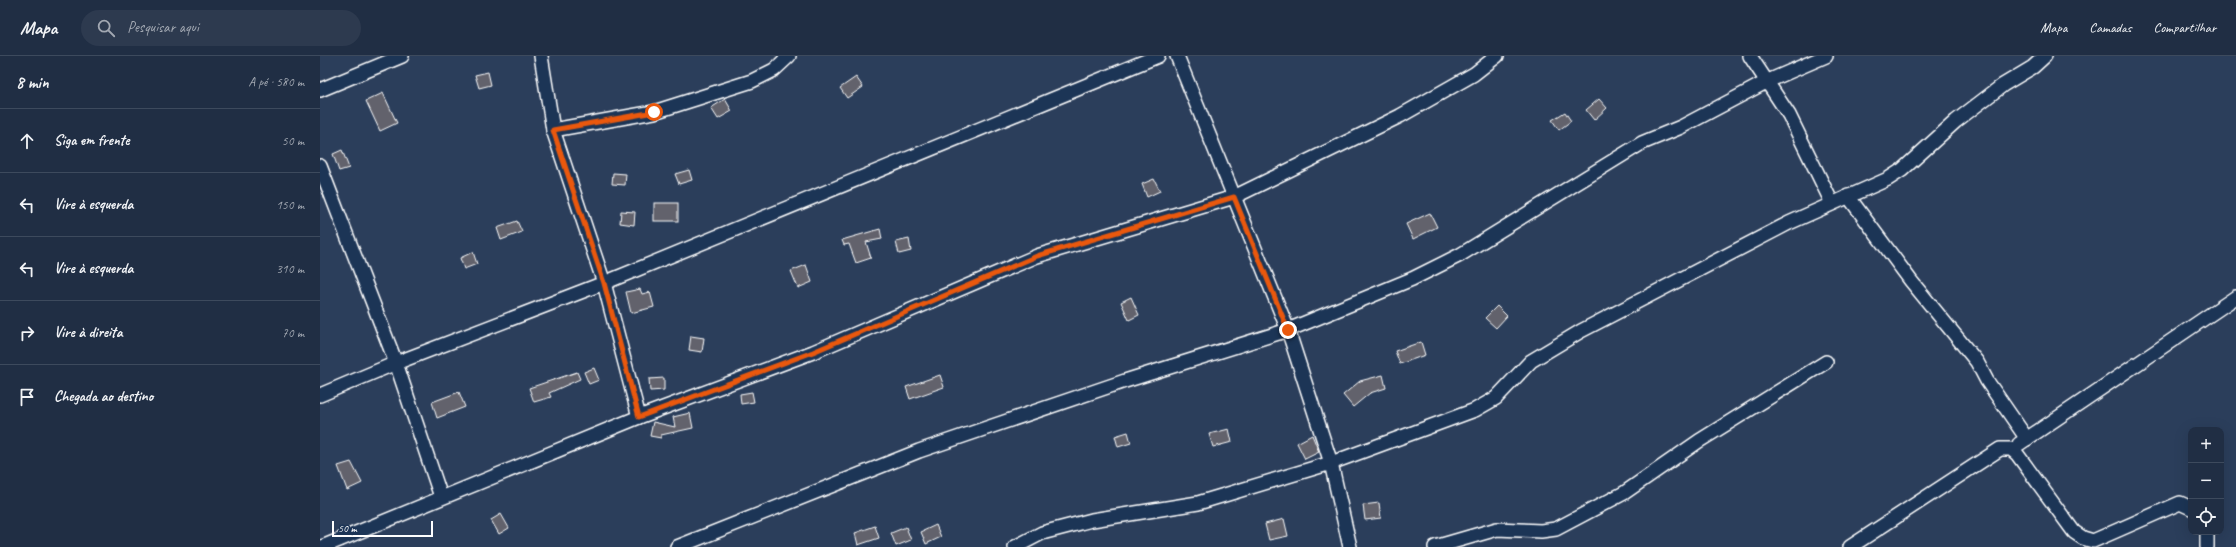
<!DOCTYPE html>
<html lang="pt">
<head>
<meta charset="utf-8">
<style>
	body { margin:0; font-family:Caveat,sans-serif; background:#2d3a4f; color:#f1f3f6 }
	.controls { position:absolute; right:12px; bottom:12px; display:grid; overflow:hidden; border-radius:8px; box-shadow:0 4px 16px #0002 }
	.controls button { width:36px; height:36px; display:grid; place-items:center; padding:0; border:0; border-bottom:1px solid #3d4a5d; background:#202e44; color:#f1f3f6; font:20px sans-serif }
	.scale { position:absolute; left:12px; bottom:10px; width:101px; box-sizing:border-box; padding-left:4px; border:2px solid #fff; border-top:0; font-size:11px; line-height:14px; white-space:nowrap; color:#fff; -webkit-text-stroke:3px #1d3557; paint-order:stroke }
	.stop { position:absolute; width:12px; height:12px; margin:-9px; border:3px solid #ea580c; border-radius:50%; background:#fff }
	.stop.end { background:#ea580c; border-color:#fff; box-shadow:0 1px 4px #0008 }
	.list { margin:0; padding:0; list-style:none }
	h2 { display:flex; justify-content:space-between; align-items:center; height:52px; margin:0; padding:0 16px; font-size:17px }
	h2 small { font-size:13px; font-weight:400; color:#a2a8b2 }
	.list li { display:grid; grid-template-columns:26px 1fr auto; gap:12px; align-items:center; box-sizing:border-box; height:64px; padding:0 16px; border-top:1px solid #3d4a5d }
	.list b { display:block; font-size:15px; white-space:nowrap }
	.list em { font-size:13px; font-style:normal; color:#a2a8b2 }
	.icon { flex:none; width:22px; height:22px; fill:none; stroke:currentColor; stroke-width:2; stroke-linecap:round; stroke-linejoin:round }
	.map { position:relative; flex:none; width:1916px; height:491px; overflow:hidden }
	header { display:flex; align-items:center; gap:24px; box-sizing:border-box; height:56px; padding:0 20px; background:#202e44; border-bottom:1px solid #3d4a5d }
	header strong { font-size:19px }
	nav { display:flex; gap:22px; margin-inline-start:auto; font-size:14px }
	.search { width:280px; height:36px; background:#2d3a4f; display:flex; align-items:center; gap:10px; box-sizing:border-box; padding:0 14px; border-radius:22px; color:#a2a8b2; font-size:15px }
	main { display:flex }
	aside { flex:1; background:#202e44 }
	.map>svg:first-child { display:block }
	.building { fill:#62626c; stroke:#fff }
	.lines { fill:none; stroke-linecap:round; stroke-linejoin:round }
	.street-casing { stroke:#fff; stroke-width:16 }
	.street { stroke:#1d3557; stroke-width:13 }
	.route { stroke:#ea580c; stroke-width:5 }
</style>
</head>
<body>
<header>
<strong>Mapa</strong>
<div class="search"><svg class="icon" aria-label="search" viewBox="0 0 24 24"><circle cx="10" cy="10" r="6"/><path d="M15 15l6 6"/></svg>Pesquisar aqui</div>
<nav><a>Mapa</a><a>Camadas</a><a>Compartilhar</a></nav>
</header>
<main>
<aside>
<h2>8 min<small>A pé · 580 m</small></h2>
<ul class="list">
<li><svg class="icon" aria-label="ahead" viewBox="0 0 24 24"><path d="M12 20V5M6 11l6-6 6 6"/></svg><div><b>Siga em frente</b></div><em>50 m</em></li>
<li><svg class="icon" aria-label="left" viewBox="0 0 24 24"><path d="M17 20v-9H6M10 6l-5 5 5 5"/></svg><div><b>Vire à esquerda</b></div><em>150 m</em></li>
<li><svg class="icon" aria-label="left" viewBox="0 0 24 24"><path d="M17 20v-9H6M10 6l-5 5 5 5"/></svg><div><b>Vire à esquerda</b></div><em>310 m</em></li>
<li><svg class="icon" aria-label="right" viewBox="0 0 24 24"><path d="M7 20v-9h11M14 6l5 5-5 5"/></svg><div><b>Vire à direita</b></div><em>70 m</em></li>
<li><svg class="icon" aria-label="arrive" viewBox="0 0 24 24"><path d="M6 21V4h12l-3 4 3 4H6"/></svg><div><b>Chegada ao destino</b></div></li>
</ul>
</aside>
<div class="map">
<svg width="1916" height="491" viewBox="0 0 1916 491">
	<rect width="100%" height="100%" fill="#2b3e5b"/>
	<filter id="ink" filterUnits="userSpaceOnUse"><feTurbulence type="fractalNoise" baseFrequency=".025" numOctaves="2"/><feDisplacementMap in="SourceGraphic" scale="8" xChannelSelector="R" yChannelSelector="G"/><feConvolveMatrix kernelMatrix="1 2 1 2 8 2 1 2 1" color-interpolation-filters="sRGB"/></filter>
	<g filter="url(#ink)">
		<g class="building">
			<path d="M168,16l3,13 -12,3 -4,-13z"/>
			<path d="M536,21l7,10 -16,11 -7,-10z"/>
			<path d="M63,37l14,30 -17,8 -14,-30z"/>
			<path d="M405,43l7,12 -14,8 -7,-11z"/>
			<path d="M1279,43l8,9 -13,12 -8,-10z"/>
			<path d="M1245,56l6,9 -12,9 -7,-10z"/>
			<path d="M22,94l7,18 -10,3 -6,-17z"/>
			<path d="M369,114l3,10 -13,4 -4,-10z"/>
			<path d="M293,117l13,1 -1,11 -13,-1z"/>
			<path d="M834,123l6,12 -13,6 -5,-13z"/>
			<rect x="334" y="147" width="24" height="18"/>
			<path d="M301,155l14,1 -1,13 -14,-2z"/>
			<path d="M1110,157l7,14 -24,12 -7,-15z"/>
			<path d="M197,165l5,11 -21,8 -4,-12z"/>
			<path d="M560,173l2,10 -16,3 5,16 -15,5 -7,-19 -5,1 -2,-5z"/>
			<path d="M589,183l2,12 -12,3 -3,-12z"/>
			<path d="M153,196l4,12 -13,5 -4,-11z"/>
			<path d="M486,209l6,17 -14,6 -7,-17z"/>
			<path d="M320,233l2,5 8,-2 4,15 -23,6 -5,-21z"/>
			<path d="M811,241l8,18 -10,5 -8,-18z"/>
			<path d="M1177,250l10,10 -11,12 -11,-10z"/>
			<path d="M371,280l13,2 -2,14 -13,-2z"/>
			<path d="M1101,286l4,13 -25,9 -5,-13z"/>
			<path d="M274,312l5,12 -10,4 -5,-12z"/>
			<path d="M257,316l3,7 -31,14 2,4 -17,5 -5,-14z"/>
			<path d="M620,319l4,12 -34,12 -4,-12z"/>
			<path d="M1063,319l3,13 -16,5 -17,14 -10,-12 17,-14z"/>
			<path d="M344,322v12l-14,1 -1,-12z"/>
			<path d="M139,336l6,15 -28,11 -5,-16z"/>
			<path d="M432,336l2,10 -13,2 -1,-10z"/>
			<path d="M370,357l3,15 -32,7v3l-11,-2 3,-14 22,5 -2,-10z"/>
			<path d="M909,373l3,13 -19,5 -4,-13z"/>
			<path d="M808,376l3,11 -13,4 -3,-11z"/>
			<path d="M992,379l7,17 -14,7 -8,-16z"/>
			<path d="M31,406l11,21 -15,7 -9,-24z"/>
			<path d="M1059,447l2,15 -16,2 -2,-15z"/>
			<path d="M181,458l8,14 -10,6 -8,-14z"/>
			<path d="M964,463l4,17 -19,4 -4,-16z"/>
			<path d="M616,469l5,12 -15,7 -5,-12z"/>
			<path d="M555,470l4,12 -21,7 -3,-12z"/>
			<path d="M586,471l5,13 -15,6 -5,-13z"/>
		</g>
		<g class="lines">
			<g class="street-casing">
				<g id="street">
					<path d="M221,0l12,74 51,153 35,134"/>
					<path d="M857,0l111,274 43,133 19,84"/>
					<path d="M1430,0l39,59 43,88"/>
					<path d="M0,34l82,-34"/>
					<path d="M233,74l101,-18 98,-31 22,-11 15,-14"/>
					<path d="M0,110l76,197 45,134"/>
					<path d="M1528,140l63,85 66,81 10,19 40,58"/>
					<path d="M0,339l76,-32 208,-80 554,-227"/>
					<path d="M1699,388l217,-147"/>
					<path d="M2,491l317,-130 174,-65 224,-96 197,-59 166,-81 74,-42 23,-18"/>
					<path d="M357,491l242,-96 206,-70 163,-51 124,-51 48,-24 182,-112 39,-16 87,-46 58,-25"/>
					<path d="M695,491l27,-14 50,-13 106,-17 133,-40 144,-53 21,-12 35,-37 50,-30 208,-108 99,-44 14,-9 54,-49 47,-36 30,-18 12,-11"/>
					<path d="M1115,491l62,-18 44,2 15,-2 68,-36 75,-52 127,-79"/>
					<path d="M1530,491l150,-98h11l6,5 57,78 9,6 10,3 87,-38 11,5"/>
					<path d="M1887,491v-15"/>
				</g>
			</g>
			<use href="#street" class="street"/>
		</g>
	</g>
	<g class="lines" filter="url(#ink)">
		<path class="route" d="M334,56l-101,18 51,153 35,134 174,-65 224,-96 197,-59 54,133"/>
	</g>
</svg>
<div class="controls">
<button>+</button>
<button>−</button>
<button><svg class="icon" aria-label="locate" viewBox="0 0 24 24"><circle cx="12" cy="12" r="6"/><path d="M12 2v4M12 18v4M2 12h4M18 12h4"/></svg></button>
</div>
<div class="scale">50 m</div>
<div class="stop" style="left:334px;top:56px"></div>
<div class="stop end" style="left:968px;top:274px"></div>
</div>
</main>
</body>
</html>
